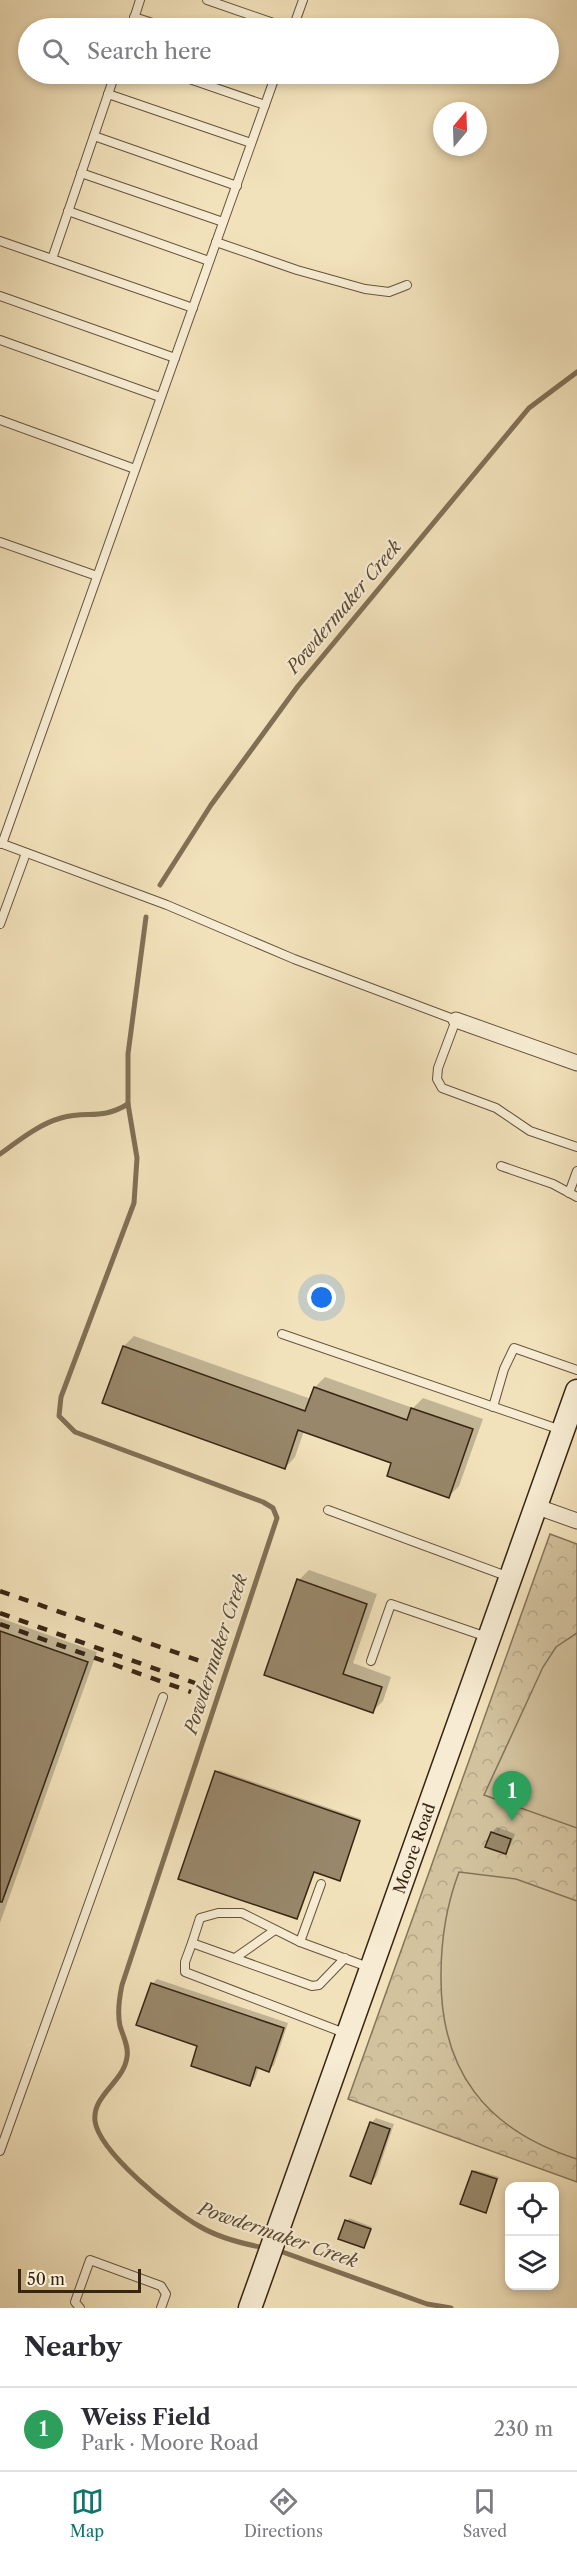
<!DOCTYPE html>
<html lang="en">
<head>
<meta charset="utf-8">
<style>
	body { margin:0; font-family:"Libre Caslon Text",serif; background:#f7f7f7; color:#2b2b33 }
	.controls { position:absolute; right:18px; bottom:18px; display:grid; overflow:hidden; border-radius:12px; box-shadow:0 3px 9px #0003 }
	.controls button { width:54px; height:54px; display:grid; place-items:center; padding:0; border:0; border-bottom:2px solid #e1e1e2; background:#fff; color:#2b2b33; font:30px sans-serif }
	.compass { position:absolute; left:433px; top:102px; width:54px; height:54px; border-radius:50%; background:#fff; box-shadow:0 3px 9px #0003; rotate:19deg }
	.scale { position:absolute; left:18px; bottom:15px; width:123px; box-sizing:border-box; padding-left:6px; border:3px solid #372513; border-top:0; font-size:16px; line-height:21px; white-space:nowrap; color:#372513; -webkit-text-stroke:4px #f7ecd3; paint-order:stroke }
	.you { position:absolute; left:322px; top:1298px; width:21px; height:21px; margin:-15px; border:4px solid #fff; border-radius:50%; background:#1a73e8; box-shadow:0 0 0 9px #1a73e833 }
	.badge { display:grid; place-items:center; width:39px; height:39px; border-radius:50%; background:#0f766e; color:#fff; font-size:20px; font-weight:700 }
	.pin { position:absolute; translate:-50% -50px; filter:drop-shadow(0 2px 3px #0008) }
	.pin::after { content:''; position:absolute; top:32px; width:21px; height:18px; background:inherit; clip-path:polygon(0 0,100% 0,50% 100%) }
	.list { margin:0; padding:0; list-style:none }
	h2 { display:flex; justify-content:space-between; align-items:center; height:78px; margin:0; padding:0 24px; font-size:26px }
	h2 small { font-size:20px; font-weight:400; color:#7c7c81 }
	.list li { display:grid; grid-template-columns:39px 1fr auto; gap:18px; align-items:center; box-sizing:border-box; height:84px; padding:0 24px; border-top:2px solid #e1e1e2 }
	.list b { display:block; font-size:22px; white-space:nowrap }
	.list p { margin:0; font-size:20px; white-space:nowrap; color:#7c7c81 }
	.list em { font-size:20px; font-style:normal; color:#7c7c81 }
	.icon { flex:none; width:33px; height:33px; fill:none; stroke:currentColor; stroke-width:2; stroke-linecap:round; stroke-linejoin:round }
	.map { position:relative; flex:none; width:577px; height:2308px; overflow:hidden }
	.search { position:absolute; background:#fff; box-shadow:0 3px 9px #0003; left:18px; right:18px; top:18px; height:66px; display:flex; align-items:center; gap:15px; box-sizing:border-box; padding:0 21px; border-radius:33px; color:#7c7c81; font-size:22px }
	.sheet { height:162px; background:#fff }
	nav { display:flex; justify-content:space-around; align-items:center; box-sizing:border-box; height:84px; border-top:2px solid #e1e1e2; background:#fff; font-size:16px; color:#7c7c81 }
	nav a { display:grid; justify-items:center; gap:3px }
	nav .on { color:#0f766e }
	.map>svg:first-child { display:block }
	.park { fill:url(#park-crowns); stroke:#847458; stroke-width:1.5 }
	.garden { fill:#d2c29e; stroke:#847458; stroke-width:1.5 }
	.shadow { fill:#0003 }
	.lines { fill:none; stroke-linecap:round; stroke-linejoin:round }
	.stream { stroke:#817056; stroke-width:5 }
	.building { fill:#98876a; stroke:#372513; stroke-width:1.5 }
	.lane-casing { stroke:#66543d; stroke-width:10 }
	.street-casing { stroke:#66543d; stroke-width:17 }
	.secondary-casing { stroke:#372513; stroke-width:25 }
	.lane { stroke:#f7ecd3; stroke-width:8 }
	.street { stroke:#f7ecd3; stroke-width:15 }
	.secondary { stroke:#f7ecd3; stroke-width:22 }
	.rail { stroke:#372513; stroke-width:4.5; stroke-dasharray:10 10; stroke-linecap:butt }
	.labels { text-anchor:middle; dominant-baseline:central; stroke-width:4.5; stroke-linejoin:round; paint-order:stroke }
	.street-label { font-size:16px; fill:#372513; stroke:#f7ecd3 }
	.water-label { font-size:18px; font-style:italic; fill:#5c4a34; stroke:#f7ecd3 }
</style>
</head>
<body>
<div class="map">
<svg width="577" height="2308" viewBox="0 0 577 2308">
	<defs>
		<pattern id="park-crowns" width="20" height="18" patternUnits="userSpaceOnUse" patternTransform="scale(1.5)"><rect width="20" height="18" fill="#d2c29e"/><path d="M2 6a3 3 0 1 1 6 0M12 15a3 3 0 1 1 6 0" fill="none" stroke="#b5a787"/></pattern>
	</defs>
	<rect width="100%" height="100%" fill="#f2e2bb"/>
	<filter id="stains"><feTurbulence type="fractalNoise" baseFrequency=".00333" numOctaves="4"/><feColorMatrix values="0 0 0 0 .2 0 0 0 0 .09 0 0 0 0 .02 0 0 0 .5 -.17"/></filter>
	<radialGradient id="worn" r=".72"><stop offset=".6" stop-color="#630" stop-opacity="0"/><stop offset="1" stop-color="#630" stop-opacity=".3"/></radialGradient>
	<path class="park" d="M550,1534l27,10v638l-229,-83z"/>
	<g class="garden">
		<path d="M577,1633v195l-93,-33 59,-128 13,-20z"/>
		<path d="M459,1872l57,7 61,22v258c-91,-29 -137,-88 -136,-184 0,-37 5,-69 18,-103z"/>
	</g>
	<g class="shadow">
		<path d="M134,1336l177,63 4,-12 10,-10 88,31 10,-10 60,21 -24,67 -10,10 -56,-34 -89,-31 -9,26 -10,11 -161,-122z"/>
		<path d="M309,1570l68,24 -24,69 38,14 -8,24 -10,10 -107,-37 33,-94z"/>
		<path d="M0,1618l97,34 -97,271z"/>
		<path d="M219,1770l142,49 -20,58 -124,-105z"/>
		<path d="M497,1827l18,7 -5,13 -5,6 -13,-21z"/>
		<path d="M157,1979l131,44 -14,42 -5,5 -10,-3 -4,12 -5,5 -51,-39 -47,-61z"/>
		<path d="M376,2118l18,6 -18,53 -5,5v-59z"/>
		<path d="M475,2170l24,7 -13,34 -13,-39z"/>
		<path d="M349,2218l23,9 -8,20 -24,-9z"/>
	</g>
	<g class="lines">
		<g class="stream">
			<path d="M160,885l51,-80 87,-119 231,-278 48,-36"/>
			<path d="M146,917l-18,137v50l9,54 -3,45 -73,194 -2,19 16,16 188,70 10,6 4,10 -155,467c-3,14 -5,27 -2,41 3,10 9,21 7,31 -3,25 -35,38 -32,64 4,31 77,90 104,105 18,11 45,18 66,22"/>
			<path d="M0,1154c18,-13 39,-30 61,-36 27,-8 39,3 67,-14"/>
			<path d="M277,2250l150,54 24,4"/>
		</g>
	</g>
	<g class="building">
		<path d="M123,1346l182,65 9,-24 93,33 4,-12 62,21 -24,69 -62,-22 4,-13 -93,-33 -13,39 -183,-66z"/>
		<path d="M297,1579l70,25 -24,70 39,13 -9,26 -109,-38z"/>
		<path d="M0,1631l88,31 -86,240h-2z"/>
		<path d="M215,1771l145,50 -20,60 -26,-9 -17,47 -119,-40z"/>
		<path d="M491,1832l20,7 -5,15 -21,-7z"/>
		<path d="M151,1983l133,45 -15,44 -13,-5 -6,19 -59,-20 6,-20 -61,-21z"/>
		<path d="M370,2122l20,7 -19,55 -21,-8z"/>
		<path d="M472,2171l25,8 -11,34 -26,-9z"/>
		<path d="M345,2220l26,9 -7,19 -26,-9z"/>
	</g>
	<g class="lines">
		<g class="lane-casing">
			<g id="lane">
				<path d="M207,0l81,28"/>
				<path d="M134,17l34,11"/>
				<path d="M131,28l9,-28"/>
				<path d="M293,28l10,-28"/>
				<path d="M115,74l-63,185 141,49"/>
				<path d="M175,74l90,31"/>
				<path d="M108,94l143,49"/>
				<path d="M94,136l143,50"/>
				<path d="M81,173l142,49"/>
				<path d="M68,211l141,50"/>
				<path d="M0,241l52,18"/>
				<path d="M216,242l81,28 68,19 24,3 18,-7"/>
				<path d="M0,296l175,62"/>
				<path d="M0,340l160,57"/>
				<path d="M0,420l135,49"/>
				<path d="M0,542l97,34"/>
				<path d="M0,843l167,62 127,54 162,61 -18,48 -1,11 5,9 54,20 34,23 47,16"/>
				<path d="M2,844l274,-770"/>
				<path d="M0,924l26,-71"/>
				<path d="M501,1166l52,18 24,13"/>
				<path d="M569,1193l8,-22"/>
				<path d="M282,1334l279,96"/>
				<path d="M493,1407l11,-38 10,-21 63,22"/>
				<path d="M328,1510l181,67"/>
				<path d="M371,1661l20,-57 96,33"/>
				<path d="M300,1942l21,-58"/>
				<path d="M192,1943l-7,19v10l162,62"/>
				<path d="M235,1958l40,-28"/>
				<path d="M345,1958l-26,27 -7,1 -120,-43 8,-25 18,-5h24l58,29 68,25"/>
				<path d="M0,2151l163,-454"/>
				<path d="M80,2308l-5,-6 15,-42 71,26 5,8 -5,14"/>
			</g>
		</g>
		<g class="street-casing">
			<g id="street">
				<path d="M456,1020l121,43"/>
				<path d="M535,1506l42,15"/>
			</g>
		</g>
		<g class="secondary-casing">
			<g id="secondary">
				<path id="s1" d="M250,2308l327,-917"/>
			</g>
		</g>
		<use href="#lane" class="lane"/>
		<use href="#street" class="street"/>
		<use href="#secondary" class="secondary"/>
		<g class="rail">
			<path d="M0,1591l203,71"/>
			<path d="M0,1613l195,70"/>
			<path d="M0,1624l191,68"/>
		</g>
	</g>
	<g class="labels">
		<g class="street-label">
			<text stroke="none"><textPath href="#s1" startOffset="488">Moore Road</textPath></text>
		</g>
		<g class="water-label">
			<text transform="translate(344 607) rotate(-50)">Powdermaker Creek</text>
			<text transform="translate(216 1654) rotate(-72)">Powdermaker Creek</text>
			<text transform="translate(278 2235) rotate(19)">Powdermaker Creek</text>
		</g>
	</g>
	<rect width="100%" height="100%" filter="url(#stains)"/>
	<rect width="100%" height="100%" fill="url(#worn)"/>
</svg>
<div class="controls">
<button><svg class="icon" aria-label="locate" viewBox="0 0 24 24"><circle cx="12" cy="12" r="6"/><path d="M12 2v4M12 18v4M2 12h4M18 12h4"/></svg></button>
<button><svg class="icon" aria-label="layers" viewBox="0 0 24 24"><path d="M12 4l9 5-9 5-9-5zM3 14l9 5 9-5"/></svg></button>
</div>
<svg class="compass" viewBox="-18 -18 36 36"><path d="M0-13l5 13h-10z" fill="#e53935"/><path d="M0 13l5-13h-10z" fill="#7c7c81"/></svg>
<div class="scale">50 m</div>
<div class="you"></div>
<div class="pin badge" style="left:512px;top:1821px;background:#2e9e5b">1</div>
<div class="search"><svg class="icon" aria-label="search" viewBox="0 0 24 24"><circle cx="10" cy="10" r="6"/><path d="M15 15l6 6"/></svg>Search here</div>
</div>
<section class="sheet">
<h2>Nearby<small></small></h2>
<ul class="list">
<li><span class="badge" style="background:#2e9e5b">1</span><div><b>Weiss Field</b><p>Park · Moore Road</p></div><em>230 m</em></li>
</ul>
</section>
<nav>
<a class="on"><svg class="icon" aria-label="map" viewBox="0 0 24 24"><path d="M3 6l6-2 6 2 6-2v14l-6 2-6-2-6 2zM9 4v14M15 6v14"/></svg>Map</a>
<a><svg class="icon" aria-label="directions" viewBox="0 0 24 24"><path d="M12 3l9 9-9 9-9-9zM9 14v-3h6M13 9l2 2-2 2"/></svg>Directions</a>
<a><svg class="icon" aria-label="saved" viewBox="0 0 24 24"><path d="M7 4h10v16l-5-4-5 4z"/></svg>Saved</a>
</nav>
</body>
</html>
